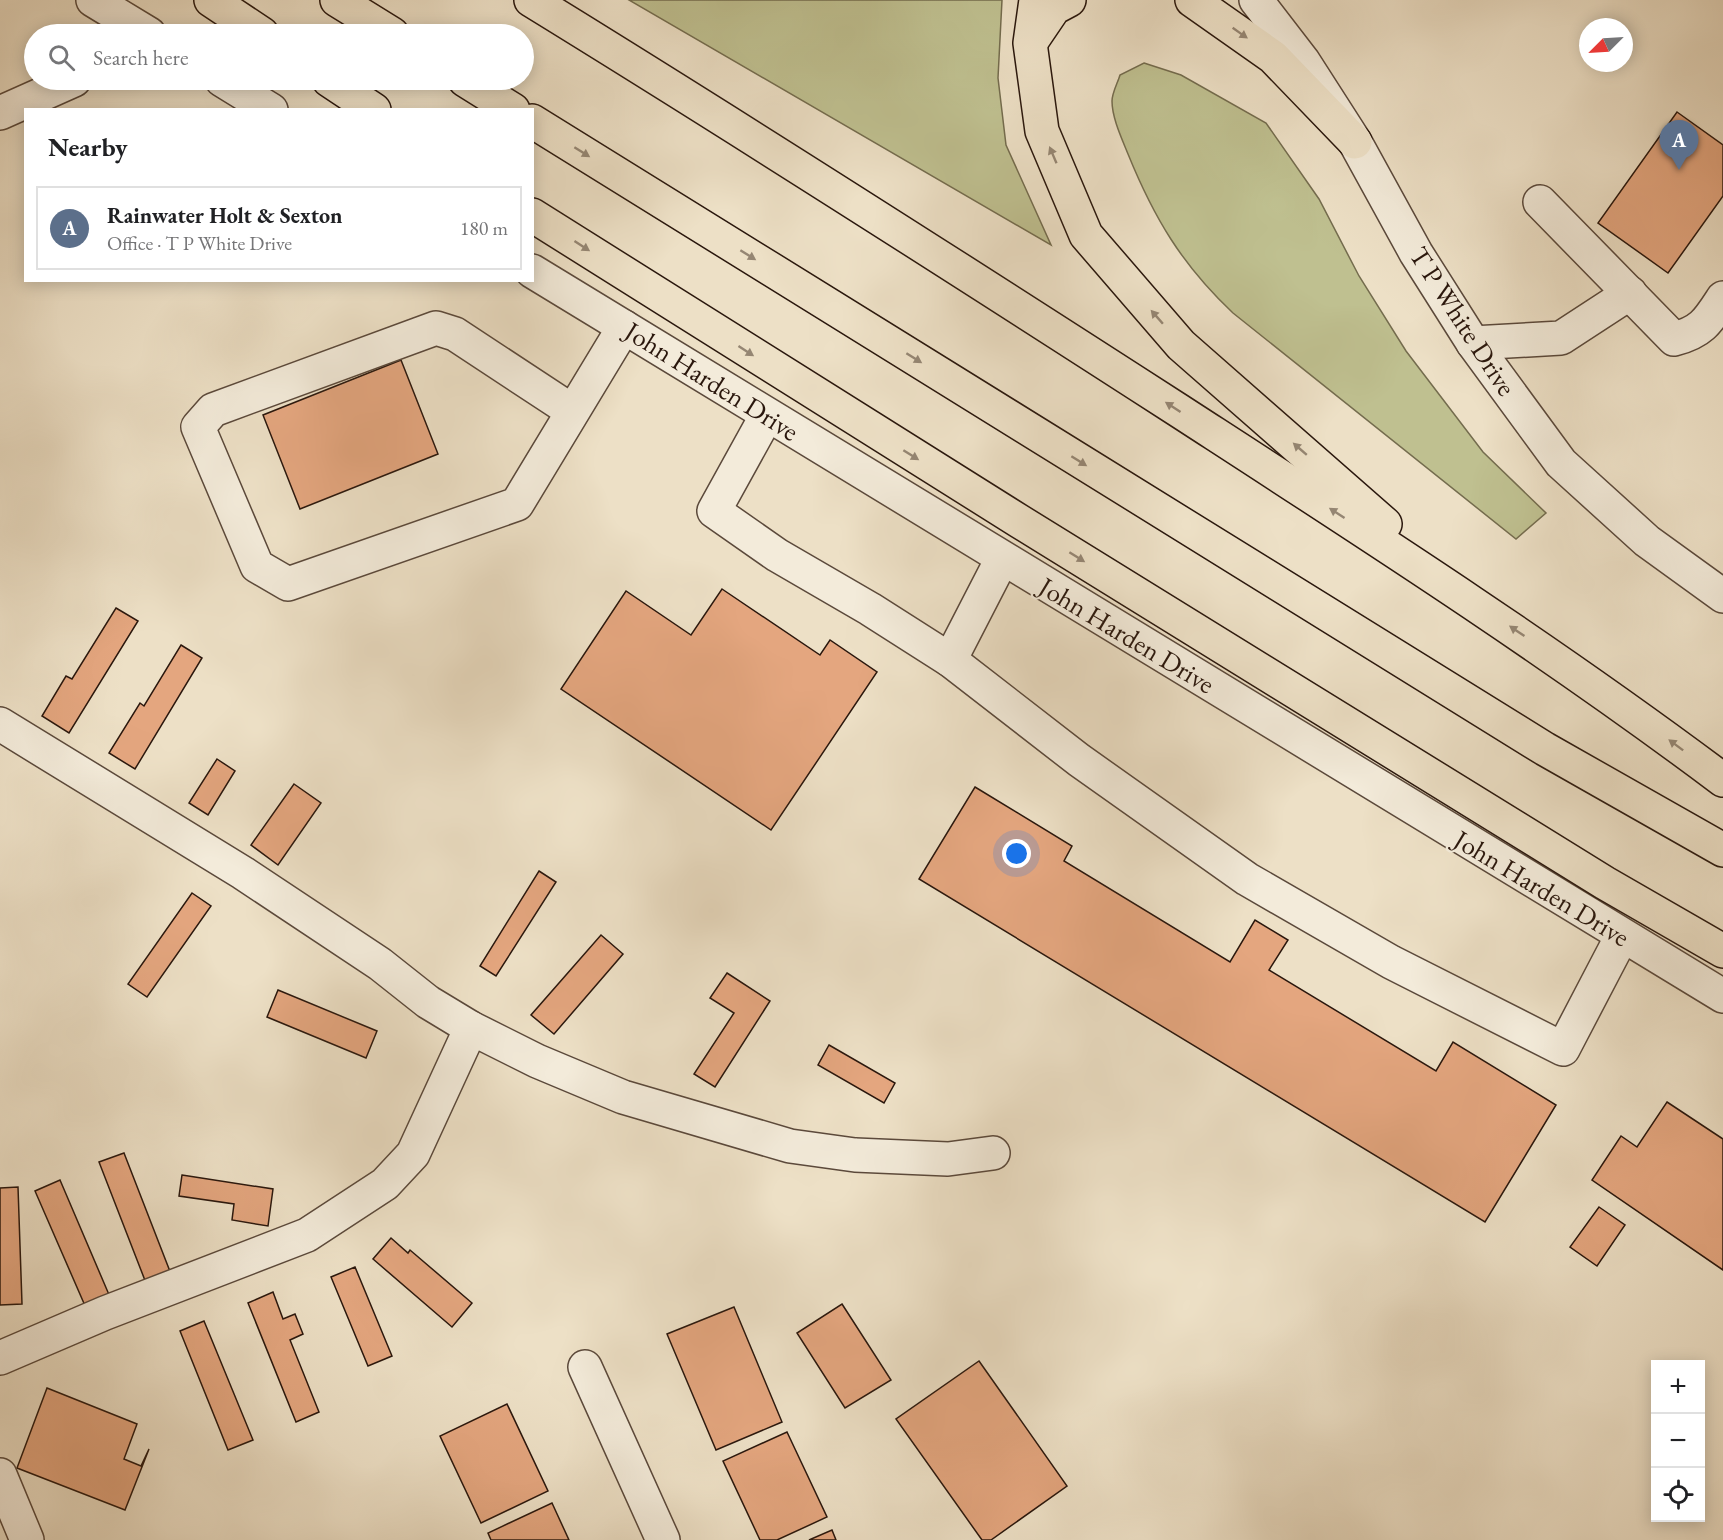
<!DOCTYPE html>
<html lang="en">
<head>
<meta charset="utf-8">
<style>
	body { margin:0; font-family:"EB Garamond",serif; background:#f2f2f2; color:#202124 }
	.controls { position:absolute; right:18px; bottom:18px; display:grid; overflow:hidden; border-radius:0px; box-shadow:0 3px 15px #0003 }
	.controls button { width:54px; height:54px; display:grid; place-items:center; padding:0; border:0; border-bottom:2px solid #e0e0e0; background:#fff; color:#202124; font:30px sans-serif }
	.compass { position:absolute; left:1579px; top:18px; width:54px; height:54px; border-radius:50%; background:#fff; box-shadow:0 3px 15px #0003; rotate:246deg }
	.you { position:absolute; left:1017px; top:854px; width:21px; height:21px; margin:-15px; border:4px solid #fff; border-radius:50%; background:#1a73e8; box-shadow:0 0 0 9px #1a73e833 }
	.badge { display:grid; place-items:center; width:39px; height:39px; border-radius:50%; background:#b45309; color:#fff; font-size:20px; font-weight:700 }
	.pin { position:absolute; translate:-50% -50px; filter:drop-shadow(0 2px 3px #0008) }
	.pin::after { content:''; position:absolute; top:32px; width:21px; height:18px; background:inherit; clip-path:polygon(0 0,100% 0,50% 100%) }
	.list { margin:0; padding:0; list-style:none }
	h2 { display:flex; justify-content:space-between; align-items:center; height:78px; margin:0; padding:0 24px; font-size:26px }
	h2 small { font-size:20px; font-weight:400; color:#757577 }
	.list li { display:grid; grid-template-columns:39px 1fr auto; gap:18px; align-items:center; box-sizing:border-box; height:84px; margin:0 12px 12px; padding:0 12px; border:2px solid #e0e0e0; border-radius:0px }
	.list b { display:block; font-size:22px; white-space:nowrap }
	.list p { margin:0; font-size:20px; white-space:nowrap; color:#757577 }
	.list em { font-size:20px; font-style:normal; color:#757577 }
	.icon { flex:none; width:33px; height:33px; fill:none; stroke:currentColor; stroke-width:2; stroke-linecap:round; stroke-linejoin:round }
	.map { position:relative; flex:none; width:1723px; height:1540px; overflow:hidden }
	.search { position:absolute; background:#fff; box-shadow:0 3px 15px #0003; left:24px; top:24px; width:510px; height:66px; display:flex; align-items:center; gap:15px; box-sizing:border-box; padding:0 21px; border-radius:33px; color:#757577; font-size:22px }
	.panel { position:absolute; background:#fff; box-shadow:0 3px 15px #0003; left:24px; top:108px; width:510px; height:174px; border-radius:0px }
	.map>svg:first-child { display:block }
	.green { fill:#bfc090; stroke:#746c4e; stroke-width:1.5 }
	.building { fill:#e4a67f; stroke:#2a170d; stroke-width:1.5 }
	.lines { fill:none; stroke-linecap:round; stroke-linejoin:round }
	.minor-casing { stroke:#5b493b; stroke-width:36 }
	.highway-casing { stroke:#2a170d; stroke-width:36 }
	.minor { stroke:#f3ebda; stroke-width:33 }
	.highway { stroke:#ede0c6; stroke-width:33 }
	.oneway { fill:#958673 }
	.labels { text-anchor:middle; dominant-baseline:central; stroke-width:4.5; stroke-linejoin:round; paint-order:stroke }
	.street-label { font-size:27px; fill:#2a170d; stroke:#f3ebda }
</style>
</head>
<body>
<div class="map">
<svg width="1723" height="1540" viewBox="0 0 1723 1540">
	<rect width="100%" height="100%" fill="#ede0c6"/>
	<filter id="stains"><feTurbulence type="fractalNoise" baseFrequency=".00333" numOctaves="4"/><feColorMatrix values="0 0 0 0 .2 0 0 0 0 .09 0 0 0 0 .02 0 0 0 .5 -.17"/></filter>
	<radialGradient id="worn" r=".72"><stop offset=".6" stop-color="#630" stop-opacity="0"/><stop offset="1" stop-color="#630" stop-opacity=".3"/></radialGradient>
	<g class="green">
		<path d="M629,0h373l-4,78 8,67 45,100z"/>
		<path d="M1144,63l37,12 85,48 53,76 40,77 47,75 77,101 63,61 -30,26 -283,-226c-51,-48 -79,-95 -105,-159 -6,-15 -16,-36 -16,-53 0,-8 6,-19 8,-26z"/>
	</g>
	<g class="building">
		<path d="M1677,112l46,33v51l-55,77 -70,-50z"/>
		<path d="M401,360l37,94 -138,55 -37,-94z"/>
		<path d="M722,589l98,66 10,-15 47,32 -106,158 -210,-141 65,-98 65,44z"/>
		<path d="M116,608l22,13 -69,112 -27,-17 24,-40 6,3z"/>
		<path d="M181,645l21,13 -67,111 -26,-16 31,-50 4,3z"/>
		<path d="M217,759l18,12 -27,44 -19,-12z"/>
		<path d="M294,784l27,19 -43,62 -27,-20z"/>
		<path d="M975,787l97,59 -8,15 166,101 25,-42 33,20 -19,30 167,101 17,-29 103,63 -71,117 -566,-343z"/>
		<path d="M539,871l17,11 -60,94 -16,-10z"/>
		<path d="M192,893l19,13 -64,91 -19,-13z"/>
		<path d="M601,935l22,19 -69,80 -23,-19z"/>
		<path d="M727,973l43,28 -55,86 -21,-13 40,-61 -24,-15z"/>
		<path d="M278,990l99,41 -11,27 -99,-41z"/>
		<path d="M829,1045l66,38 -11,20 -66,-38z"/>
		<path d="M1667,1102l56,37v131l-131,-90 29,-44 16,11z"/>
		<path d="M124,1153l47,121 -25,9 -47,-121z"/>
		<path d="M182,1175l91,14 -5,37 -36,-6 2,-16 -55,-8z"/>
		<path d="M60,1180l50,117 -24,11 -51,-117z"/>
		<path d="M18,1187l4,117 -22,1v-117z"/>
		<path d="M1599,1207l26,18 -28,41 -27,-19z"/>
		<path d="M391,1238l17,15 2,-3 62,53 -20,24 -79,-68z"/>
		<path d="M355,1267l37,89 -24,10 -37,-89z"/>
		<path d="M273,1292l10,27 12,-5 8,20 -13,6 29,72 -23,10 -48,-119z"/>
		<path d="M842,1304l49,76 -46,28 -48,-75z"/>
		<path d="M734,1307l48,115 -66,28 -49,-116z"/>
		<path d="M204,1321l49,119 -25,10 -48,-119z"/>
		<path d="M979,1361l88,125 -76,54h-9l-86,-121z"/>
		<path d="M47,1388l90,36 -13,35 17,7 8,-17 -24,61 -108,-42z"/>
		<path d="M507,1404l41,87 -67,32 -41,-87z"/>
		<path d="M787,1432l40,85 -50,23h-17l-37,-79z"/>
		<path d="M552,1503l17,37h-78l-3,-7z"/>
		<path d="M832,1530l4,10h-27z"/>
	</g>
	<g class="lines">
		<g class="minor-casing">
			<g id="minor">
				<path d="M93,0l56,34"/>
				<path d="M1256,0l47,61 52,81 61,111 57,90 88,120 86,78 76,55"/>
				<path d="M222,80l49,30"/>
				<path d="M0,113l74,-33"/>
				<path d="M1540,202l134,137c28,-7 34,-18 49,-41"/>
				<path d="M532,271l1191,725"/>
				<path d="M1473,343l88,-5 69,-45"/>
				<path d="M572,411l-117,-77 -19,-6 -223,82 -15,17 59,139 31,18 229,-80 107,-177"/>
				<path d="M767,415l-53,96 63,44 93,54 80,51 129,100 168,119 144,83 172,87 59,-113"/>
				<path d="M950,660l52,-101"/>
				<path d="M0,724l243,149 137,91 48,38 43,26 66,33 86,36 167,49 65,9 93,4 45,-6"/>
				<path d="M0,1358l105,-45 202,-78 78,-51 28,-30 58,-126"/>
				<path d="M585,1367l78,173"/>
				<path d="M0,1475l27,65"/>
			</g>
		</g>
		<g class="highway-casing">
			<g id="highway">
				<path d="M211,0l51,34"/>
				<path d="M337,0l55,34"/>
				<path d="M531,0c218,134 433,272 647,410 185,120 369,238 545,370"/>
				<path d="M1036,0l-6,43 12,88 44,104 95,110 204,179"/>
				<path d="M1192,0l81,57 82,85"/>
				<path d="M1033,39l21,-31 15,-8"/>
				<path d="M329,80l45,30"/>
				<path d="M465,80l48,30"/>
				<path d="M532,121l1013,628 178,101"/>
				<path d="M532,215l487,306 586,362 118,68"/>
			</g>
		</g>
		<use href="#minor" class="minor"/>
		<use href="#highway" class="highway"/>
	</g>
	<defs><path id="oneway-solid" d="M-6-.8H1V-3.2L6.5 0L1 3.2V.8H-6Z" transform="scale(1.5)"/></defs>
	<g class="oneway">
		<use href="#oneway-solid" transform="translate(1240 33) rotate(35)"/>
		<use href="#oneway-solid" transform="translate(582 152) rotate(32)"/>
		<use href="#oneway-solid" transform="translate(1053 155) rotate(-113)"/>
		<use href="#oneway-solid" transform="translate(582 246) rotate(33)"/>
		<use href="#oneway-solid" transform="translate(748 255) rotate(32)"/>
		<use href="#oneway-solid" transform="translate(1157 317) rotate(-131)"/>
		<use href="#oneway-solid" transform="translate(746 351) rotate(33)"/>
		<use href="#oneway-solid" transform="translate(914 358) rotate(32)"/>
		<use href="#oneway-solid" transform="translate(1173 407) rotate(-147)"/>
		<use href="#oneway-solid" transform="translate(1300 449) rotate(-139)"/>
		<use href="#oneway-solid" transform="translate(911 455) rotate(32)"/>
		<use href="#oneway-solid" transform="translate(1079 461) rotate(32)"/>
		<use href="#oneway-solid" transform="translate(1337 513) rotate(-147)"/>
		<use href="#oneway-solid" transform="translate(1077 557) rotate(32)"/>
		<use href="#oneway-solid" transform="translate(1517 631) rotate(-146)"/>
		<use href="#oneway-solid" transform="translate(1676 745) rotate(-143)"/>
	</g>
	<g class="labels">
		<g class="street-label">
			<text transform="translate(1463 321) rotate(57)">T P White Drive</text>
			<text transform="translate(712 381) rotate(32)">John Harden Drive</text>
			<text transform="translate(1127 635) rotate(31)">John Harden Drive</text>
			<text transform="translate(1542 888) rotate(31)">John Harden Drive</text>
		</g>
	</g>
	<rect width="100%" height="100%" filter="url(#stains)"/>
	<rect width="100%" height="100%" fill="url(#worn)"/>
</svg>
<div class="controls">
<button>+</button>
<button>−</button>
<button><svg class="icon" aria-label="locate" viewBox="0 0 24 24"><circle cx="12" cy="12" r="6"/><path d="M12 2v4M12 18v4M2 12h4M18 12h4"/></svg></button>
</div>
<svg class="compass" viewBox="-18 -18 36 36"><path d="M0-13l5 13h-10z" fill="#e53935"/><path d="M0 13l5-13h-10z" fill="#757577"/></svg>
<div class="you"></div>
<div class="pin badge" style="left:1679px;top:170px;background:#5c6f8a">A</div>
<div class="search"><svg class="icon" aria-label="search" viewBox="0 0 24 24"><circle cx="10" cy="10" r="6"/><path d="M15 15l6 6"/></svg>Search here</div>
<section class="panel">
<h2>Nearby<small></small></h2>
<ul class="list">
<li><span class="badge" style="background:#5c6f8a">A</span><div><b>Rainwater Holt &amp; Sexton</b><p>Office · T P White Drive</p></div><em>180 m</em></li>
</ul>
</section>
</div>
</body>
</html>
